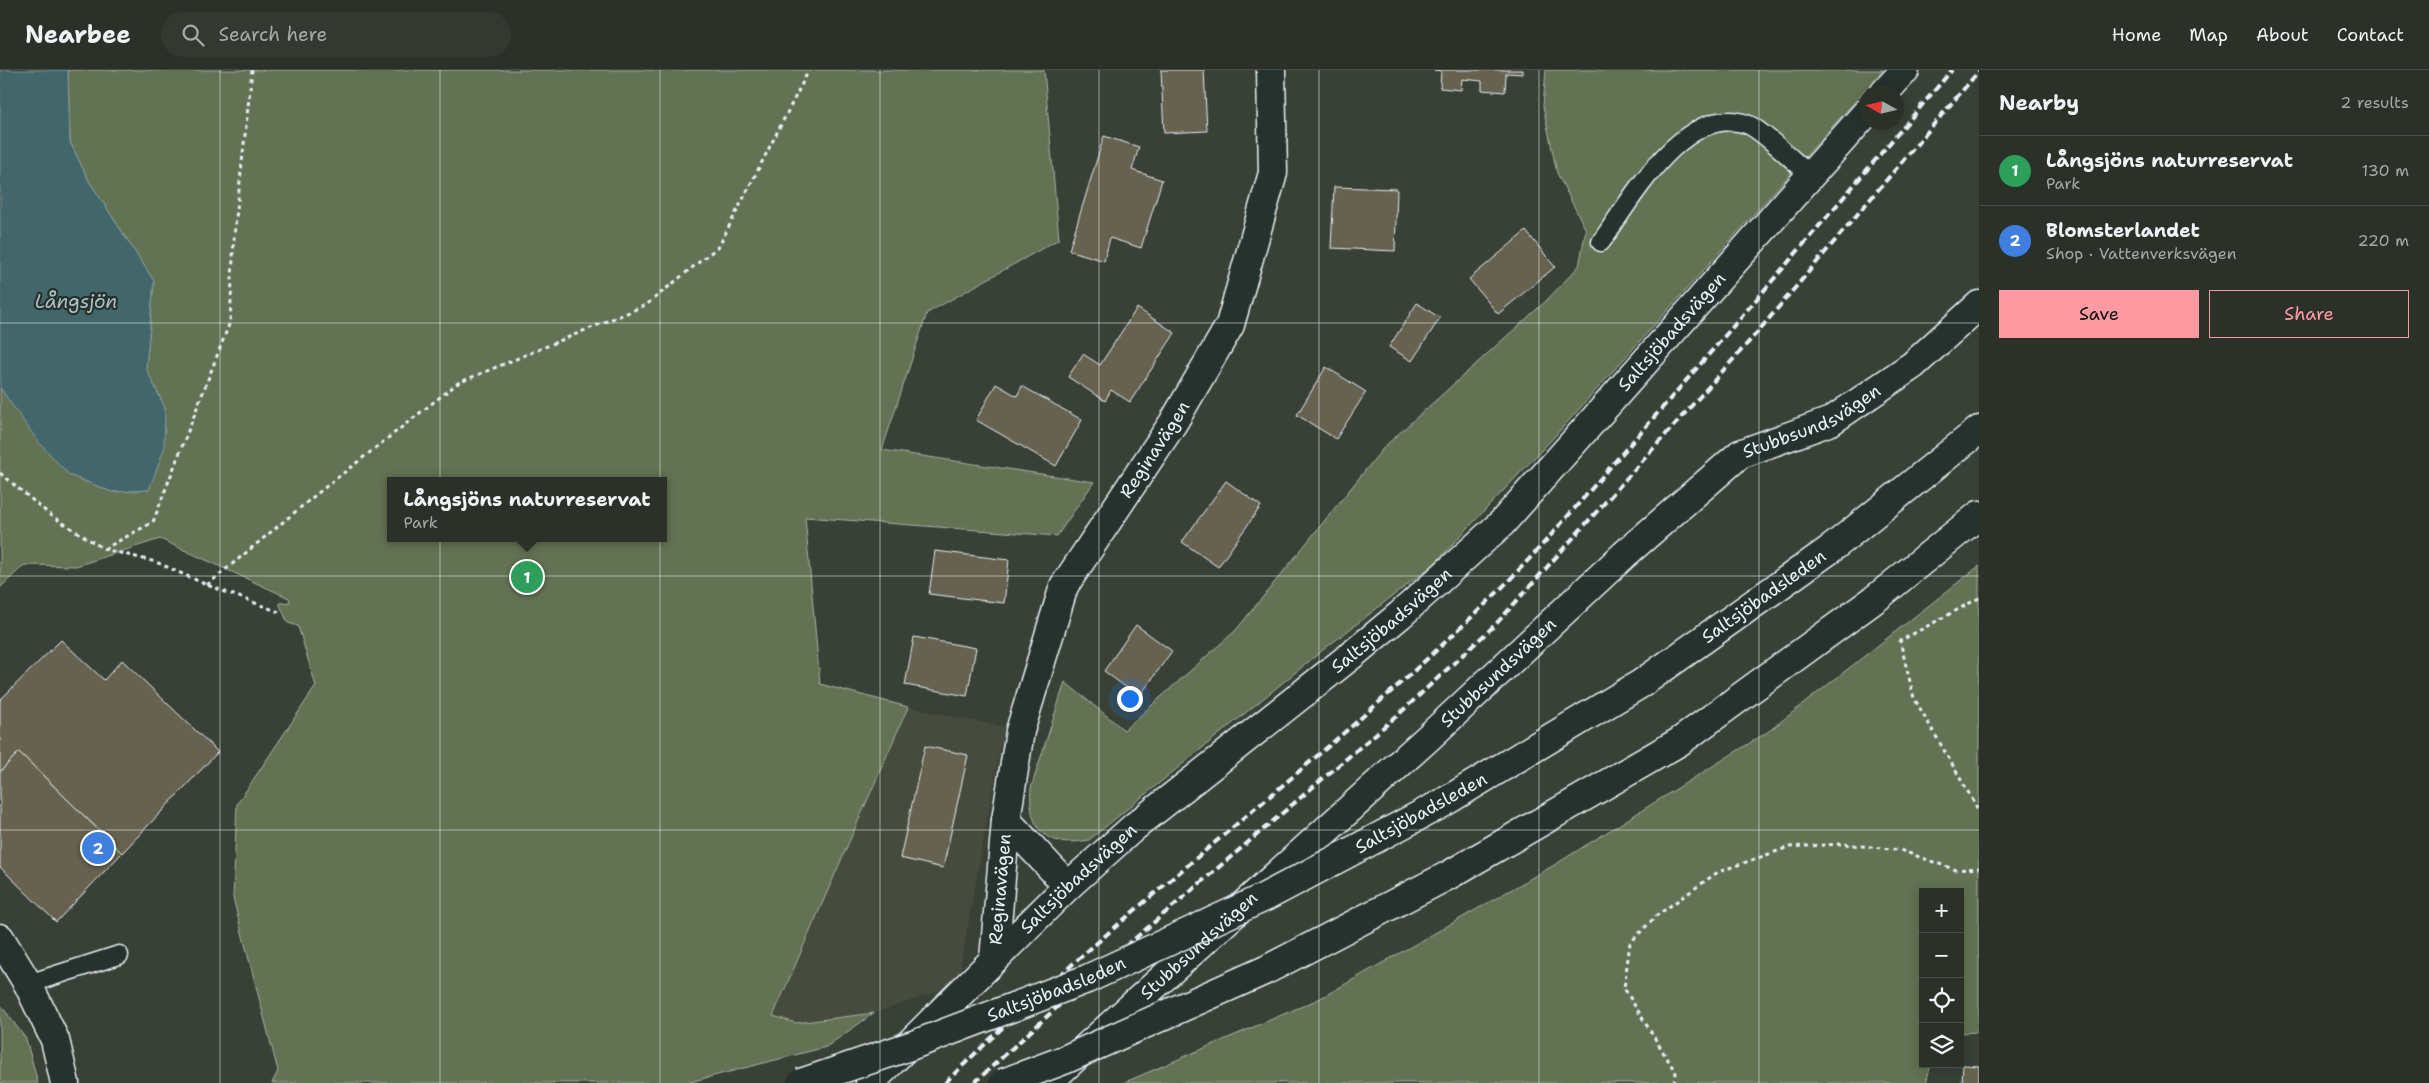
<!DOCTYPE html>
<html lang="en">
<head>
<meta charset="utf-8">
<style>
	body { margin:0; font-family:"Shantell Sans",sans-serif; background:#333931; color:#f1f3f6 }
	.controls { position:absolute; right:15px; bottom:15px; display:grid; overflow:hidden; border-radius:0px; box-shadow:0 2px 12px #0003 }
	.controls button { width:45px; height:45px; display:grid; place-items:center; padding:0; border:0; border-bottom:1px solid #474c46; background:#2b3129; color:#f1f3f6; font:25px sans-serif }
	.compass { position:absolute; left:1859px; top:15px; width:45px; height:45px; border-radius:50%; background:#2b3129; box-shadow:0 2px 12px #0003; rotate:278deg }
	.you { position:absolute; left:1129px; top:628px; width:18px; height:18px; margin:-12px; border:4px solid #fff; border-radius:50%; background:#1a73e8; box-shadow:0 0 0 8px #1a73e833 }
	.badge { display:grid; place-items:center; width:32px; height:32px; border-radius:50%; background:#ff9aa2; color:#fff; font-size:16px; font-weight:700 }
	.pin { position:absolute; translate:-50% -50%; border:2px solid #fff; box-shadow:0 1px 5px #0006 }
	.popup { position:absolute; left:387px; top:407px; width:280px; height:65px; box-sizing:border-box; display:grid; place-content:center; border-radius:0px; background:#2b3129; filter:drop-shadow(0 1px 4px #0005); font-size:16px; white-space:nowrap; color:#a6a9a8 }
	.popup b { font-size:19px; color:#f1f3f6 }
	.popup::after { content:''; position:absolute; left:50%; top:100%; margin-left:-10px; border:10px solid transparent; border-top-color:#2b3129 }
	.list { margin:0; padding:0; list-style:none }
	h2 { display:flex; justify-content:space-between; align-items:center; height:65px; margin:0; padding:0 20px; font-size:21px }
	h2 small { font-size:16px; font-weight:400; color:#a6a9a8 }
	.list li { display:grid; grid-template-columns:32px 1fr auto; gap:15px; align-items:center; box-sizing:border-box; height:70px; padding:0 20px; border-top:1px solid #474c46 }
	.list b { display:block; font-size:19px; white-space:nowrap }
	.list p { margin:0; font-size:16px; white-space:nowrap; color:#a6a9a8 }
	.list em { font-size:16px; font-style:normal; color:#a6a9a8 }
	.actions { display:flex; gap:10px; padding:15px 20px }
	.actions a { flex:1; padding:11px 0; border:1px solid #ff9aa2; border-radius:0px; text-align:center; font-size:18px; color:#ff9aa2 }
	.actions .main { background:#ff9aa2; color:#111 }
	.icon { flex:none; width:28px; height:28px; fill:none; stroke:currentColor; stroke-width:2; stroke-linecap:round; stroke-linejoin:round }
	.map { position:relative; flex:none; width:1979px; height:1013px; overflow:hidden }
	header { display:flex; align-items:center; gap:30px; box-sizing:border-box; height:70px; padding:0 25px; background:#2b3129; border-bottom:1px solid #474c46 }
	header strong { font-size:24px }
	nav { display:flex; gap:28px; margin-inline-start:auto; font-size:18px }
	.search { width:350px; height:45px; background:#333931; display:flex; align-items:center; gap:12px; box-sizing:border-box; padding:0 18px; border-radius:28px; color:#a6a9a8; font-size:19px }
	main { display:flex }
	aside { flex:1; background:#2b3129 }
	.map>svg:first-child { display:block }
	.built { fill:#464b3e }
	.green { fill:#647253; stroke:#a6b2a6; fill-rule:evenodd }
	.water { fill:#43666a; stroke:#859ea3 }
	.building { fill:#66624f; stroke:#e8f1f8 }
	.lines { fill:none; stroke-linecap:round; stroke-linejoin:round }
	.service-casing { stroke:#e8f1f8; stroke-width:21 }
	.minor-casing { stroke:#e8f1f8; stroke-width:31 }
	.tertiary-casing { stroke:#e8f1f8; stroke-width:31 }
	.motorway-casing { stroke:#e8f1f8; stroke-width:31 }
	.path { stroke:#e8f1f8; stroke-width:3; stroke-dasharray:4 4; stroke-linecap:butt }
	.service { stroke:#26332d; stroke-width:18 }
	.minor { stroke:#26332d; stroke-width:28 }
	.tertiary { stroke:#26332d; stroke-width:28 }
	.motorway { stroke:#26332d; stroke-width:28 }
	.rail { stroke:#e8f1f8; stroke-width:4; stroke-dasharray:8 4; stroke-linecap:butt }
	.motorway-bridge-casing { stroke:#e8f1f8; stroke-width:31; stroke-linecap:butt }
	.motorway-bridge { stroke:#26332d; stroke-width:28 }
	.grid { fill:none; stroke:#e8f1f8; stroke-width:1; stroke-opacity:0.55 }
	.labels { text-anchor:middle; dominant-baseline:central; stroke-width:4.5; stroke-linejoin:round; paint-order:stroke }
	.street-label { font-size:18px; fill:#e8f1f8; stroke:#26332d }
	.water-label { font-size:19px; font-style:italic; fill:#aec0c6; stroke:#26332d }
</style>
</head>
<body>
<header>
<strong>Nearbee</strong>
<div class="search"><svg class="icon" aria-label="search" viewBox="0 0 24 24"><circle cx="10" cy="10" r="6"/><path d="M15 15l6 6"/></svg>Search here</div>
<nav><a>Home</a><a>Map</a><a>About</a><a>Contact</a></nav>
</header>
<main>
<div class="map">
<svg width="1979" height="1013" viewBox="0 0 1979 1013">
	<rect width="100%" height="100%" fill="#394137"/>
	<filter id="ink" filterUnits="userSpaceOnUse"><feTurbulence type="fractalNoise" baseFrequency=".02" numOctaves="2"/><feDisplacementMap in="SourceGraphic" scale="10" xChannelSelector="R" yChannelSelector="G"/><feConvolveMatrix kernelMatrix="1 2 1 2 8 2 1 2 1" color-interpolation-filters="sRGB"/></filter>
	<g filter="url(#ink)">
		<path class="built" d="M908,637l96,20 -47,258 -83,28 -78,10 -23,-6z"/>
		<g class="green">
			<path d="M68,0h976l15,169 -132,74 -45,137 212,32 -37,54 -252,-19 15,167 88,23 -135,309 23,7 78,-10 -48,34 -140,36h-414l6,-12 -45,-173 4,-94 79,-118 -18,-60 -10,-3 -9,-20 11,-1 -1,-4 -129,-59 -84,27 -52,-1 -24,23v-200l69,87 43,17 37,-2 16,-82 -19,-40 8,-87 -65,-100 -19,-39zM391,411h272v57h-272z"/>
			<path d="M1546,0h337l-329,367 -120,127 -111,86 -234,190c-43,8 -61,-9 -58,-52l34,-106 59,48 112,-100 149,-184 162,-146 32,-34 7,-36 -29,-57 -14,-67z"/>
			<path d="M1979,496v466l-19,1v-141h-37v172h8l-5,19h-803l196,-84 237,-135 213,-133z"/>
			<path d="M0,934l26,35 12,44h-38z"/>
		</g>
		<path class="water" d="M0,0h68l2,72 19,39 65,100 -8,87 19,40 -1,41 -15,41 -37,2 -43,-17 -32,-35 -37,-52z"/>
		<g class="building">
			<path d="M1161,0h43l3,61 -43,2z"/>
			<path d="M1434,0h89v4l-17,-1 -1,19 -23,-2v-9l-20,-2 -1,11 -21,-2 1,-17z"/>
			<path d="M1104,66l35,11 -7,23 30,10 -21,68 -31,-10 -6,23 -35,-11z"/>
			<path d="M1334,117l63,2 -2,62 -64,-3z"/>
			<path d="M1526,161l29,36 -57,47 -29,-35z"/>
			<path d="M1417,233l23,15 -28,43 -23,-14z"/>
			<path d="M1137,238l38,25 -45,69 -19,-12 -6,11 -37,-24 15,-23 17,11z"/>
			<path d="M1326,297l40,25 -30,47 -39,-24z"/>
			<path d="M996,314l21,12 5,-10 60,34 -26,46 -80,-46z"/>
			<path d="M1226,411l35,25 -43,61 -36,-25z"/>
			<path d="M935,481l74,9 -5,43 -75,-9z"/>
			<path d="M1136,555l36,26 -33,46 -35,-26z"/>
			<path d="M914,567l62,11 -9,48 -62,-11z"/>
			<path d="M61,570l43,40 18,-20 96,92 -96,101 -103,-101 -19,20v-72z"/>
			<path d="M925,676l43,9 -25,113 -43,-10z"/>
			<path d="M19,682l103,101 -66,69 -56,-55v-95z"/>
			<path d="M1963,995l16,1v17h-17z"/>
		</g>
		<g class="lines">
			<g class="service-casing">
				<g id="service">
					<path d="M1601,172c30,-42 85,-142 148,-117 15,7 48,39 62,51"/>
					<path d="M28,914l91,-29"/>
				</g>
			</g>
			<g class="minor-casing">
				<g id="minor">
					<path d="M1006,750l62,66"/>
					<path id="s1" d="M994,889l12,-139 14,-89 44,-145 109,-163 57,-98 43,-152 -2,-103"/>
					<path id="s2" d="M1047,1013l382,-346 196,-183 115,-100 91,-33 82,-56 66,-60"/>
				</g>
			</g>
			<g class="tertiary-casing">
				<g id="tertiary">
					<path d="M1885,22l20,-22"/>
					<path d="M0,868l28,46 27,56 10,43"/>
					<path id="s3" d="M870,1013l198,-197 66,-59 219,-173 47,-39 102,-92 364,-410"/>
				</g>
			</g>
			<g class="motorway-casing">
				<g id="motorway">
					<path id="s4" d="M1441,734l201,-121 190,-135 147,-118"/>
					<path d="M1266,900l183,-95 230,-133 196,-143 104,-84"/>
				</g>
			</g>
			<g class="path">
				<path d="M0,403l49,41 55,35 52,13 51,23 72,27"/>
				<path d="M104,479l49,-27 77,-200 4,-85 18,-167"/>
				<path d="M207,515l111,-92 140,-110 188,-78 73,-59 90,-176"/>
				<path d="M1979,528l-79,43 14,57 65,113"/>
				<path d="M1674,1013l2,-10 -52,-85 6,-45 26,-27 62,-44 71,-25 54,-3 57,6 56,20 23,-2"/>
			</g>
			<use href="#service" class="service"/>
			<use href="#minor" class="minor"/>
			<use href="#tertiary" class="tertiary"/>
			<use href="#motorway" class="motorway"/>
			<g class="rail">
				<path d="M945,1013c168,-167 362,-307 533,-472 55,-52 105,-113 155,-170 108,-122 213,-247 319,-371"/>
				<path d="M974,1013l125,-114 300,-255 97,-90 259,-289 224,-264"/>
			</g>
			<g class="motorway-bridge-casing">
				<g id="motorway-bridge">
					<path id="s5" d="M801,1013l112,-38 174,-66 178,-82 176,-93"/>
					<path d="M1003,1013l61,-23 202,-90"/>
				</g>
			</g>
			<use href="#motorway-bridge" class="motorway-bridge"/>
		</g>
	</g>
	<path class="grid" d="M220,0v1013M440,0v1013M660,0v1013M880,0v1013M1099,0v1013M1319,0v1013M1539,0v1013M1759,0v1013M0,253h1979M0,506h1979M0,760h1979"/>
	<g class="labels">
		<g class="street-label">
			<text stroke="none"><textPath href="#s3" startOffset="1101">Saltsjöbadsvägen</textPath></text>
			<text stroke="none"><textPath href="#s2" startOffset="1015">Stubbsundsvägen</textPath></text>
			<text stroke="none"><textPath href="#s1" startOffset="545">Reginavägen</textPath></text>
			<text stroke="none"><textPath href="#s4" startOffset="384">Saltsjöbadsleden</textPath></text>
			<text stroke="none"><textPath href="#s3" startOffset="698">Saltsjöbadsvägen</textPath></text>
			<text stroke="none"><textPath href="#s2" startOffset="610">Stubbsundsvägen</textPath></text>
			<text transform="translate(1421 743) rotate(-29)">Saltsjöbadsleden</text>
			<text stroke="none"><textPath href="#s3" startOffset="292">Saltsjöbadsvägen</textPath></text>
			<text stroke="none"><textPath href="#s1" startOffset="70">Reginavägen</textPath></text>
			<text stroke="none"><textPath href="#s2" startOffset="205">Stubbsundsvägen</textPath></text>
			<text stroke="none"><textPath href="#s5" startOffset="272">Saltsjöbadsleden</textPath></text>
		</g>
		<g class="water-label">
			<text x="76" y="231">Långsjön</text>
		</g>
	</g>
</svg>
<div class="controls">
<button>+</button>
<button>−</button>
<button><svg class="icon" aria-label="locate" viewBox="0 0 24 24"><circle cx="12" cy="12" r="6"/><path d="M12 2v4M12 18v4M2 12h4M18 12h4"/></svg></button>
<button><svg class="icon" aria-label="layers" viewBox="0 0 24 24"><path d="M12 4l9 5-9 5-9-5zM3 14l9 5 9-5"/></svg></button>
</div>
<svg class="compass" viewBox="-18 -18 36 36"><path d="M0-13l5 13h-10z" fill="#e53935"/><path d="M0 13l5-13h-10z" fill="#a6a9a8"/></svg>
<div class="you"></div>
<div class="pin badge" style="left:527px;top:507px;background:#2e9e5b">1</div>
<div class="popup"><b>Långsjöns naturreservat</b>Park</div>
<div class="pin badge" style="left:98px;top:778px;background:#3f7fe0">2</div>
</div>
<aside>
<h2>Nearby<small>2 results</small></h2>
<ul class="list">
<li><span class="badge" style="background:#2e9e5b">1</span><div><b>Långsjöns naturreservat</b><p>Park</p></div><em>130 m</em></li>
<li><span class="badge" style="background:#3f7fe0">2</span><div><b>Blomsterlandet</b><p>Shop · Vattenverksvägen</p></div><em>220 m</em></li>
</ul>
<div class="actions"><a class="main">Save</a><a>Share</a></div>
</aside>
</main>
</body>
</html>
